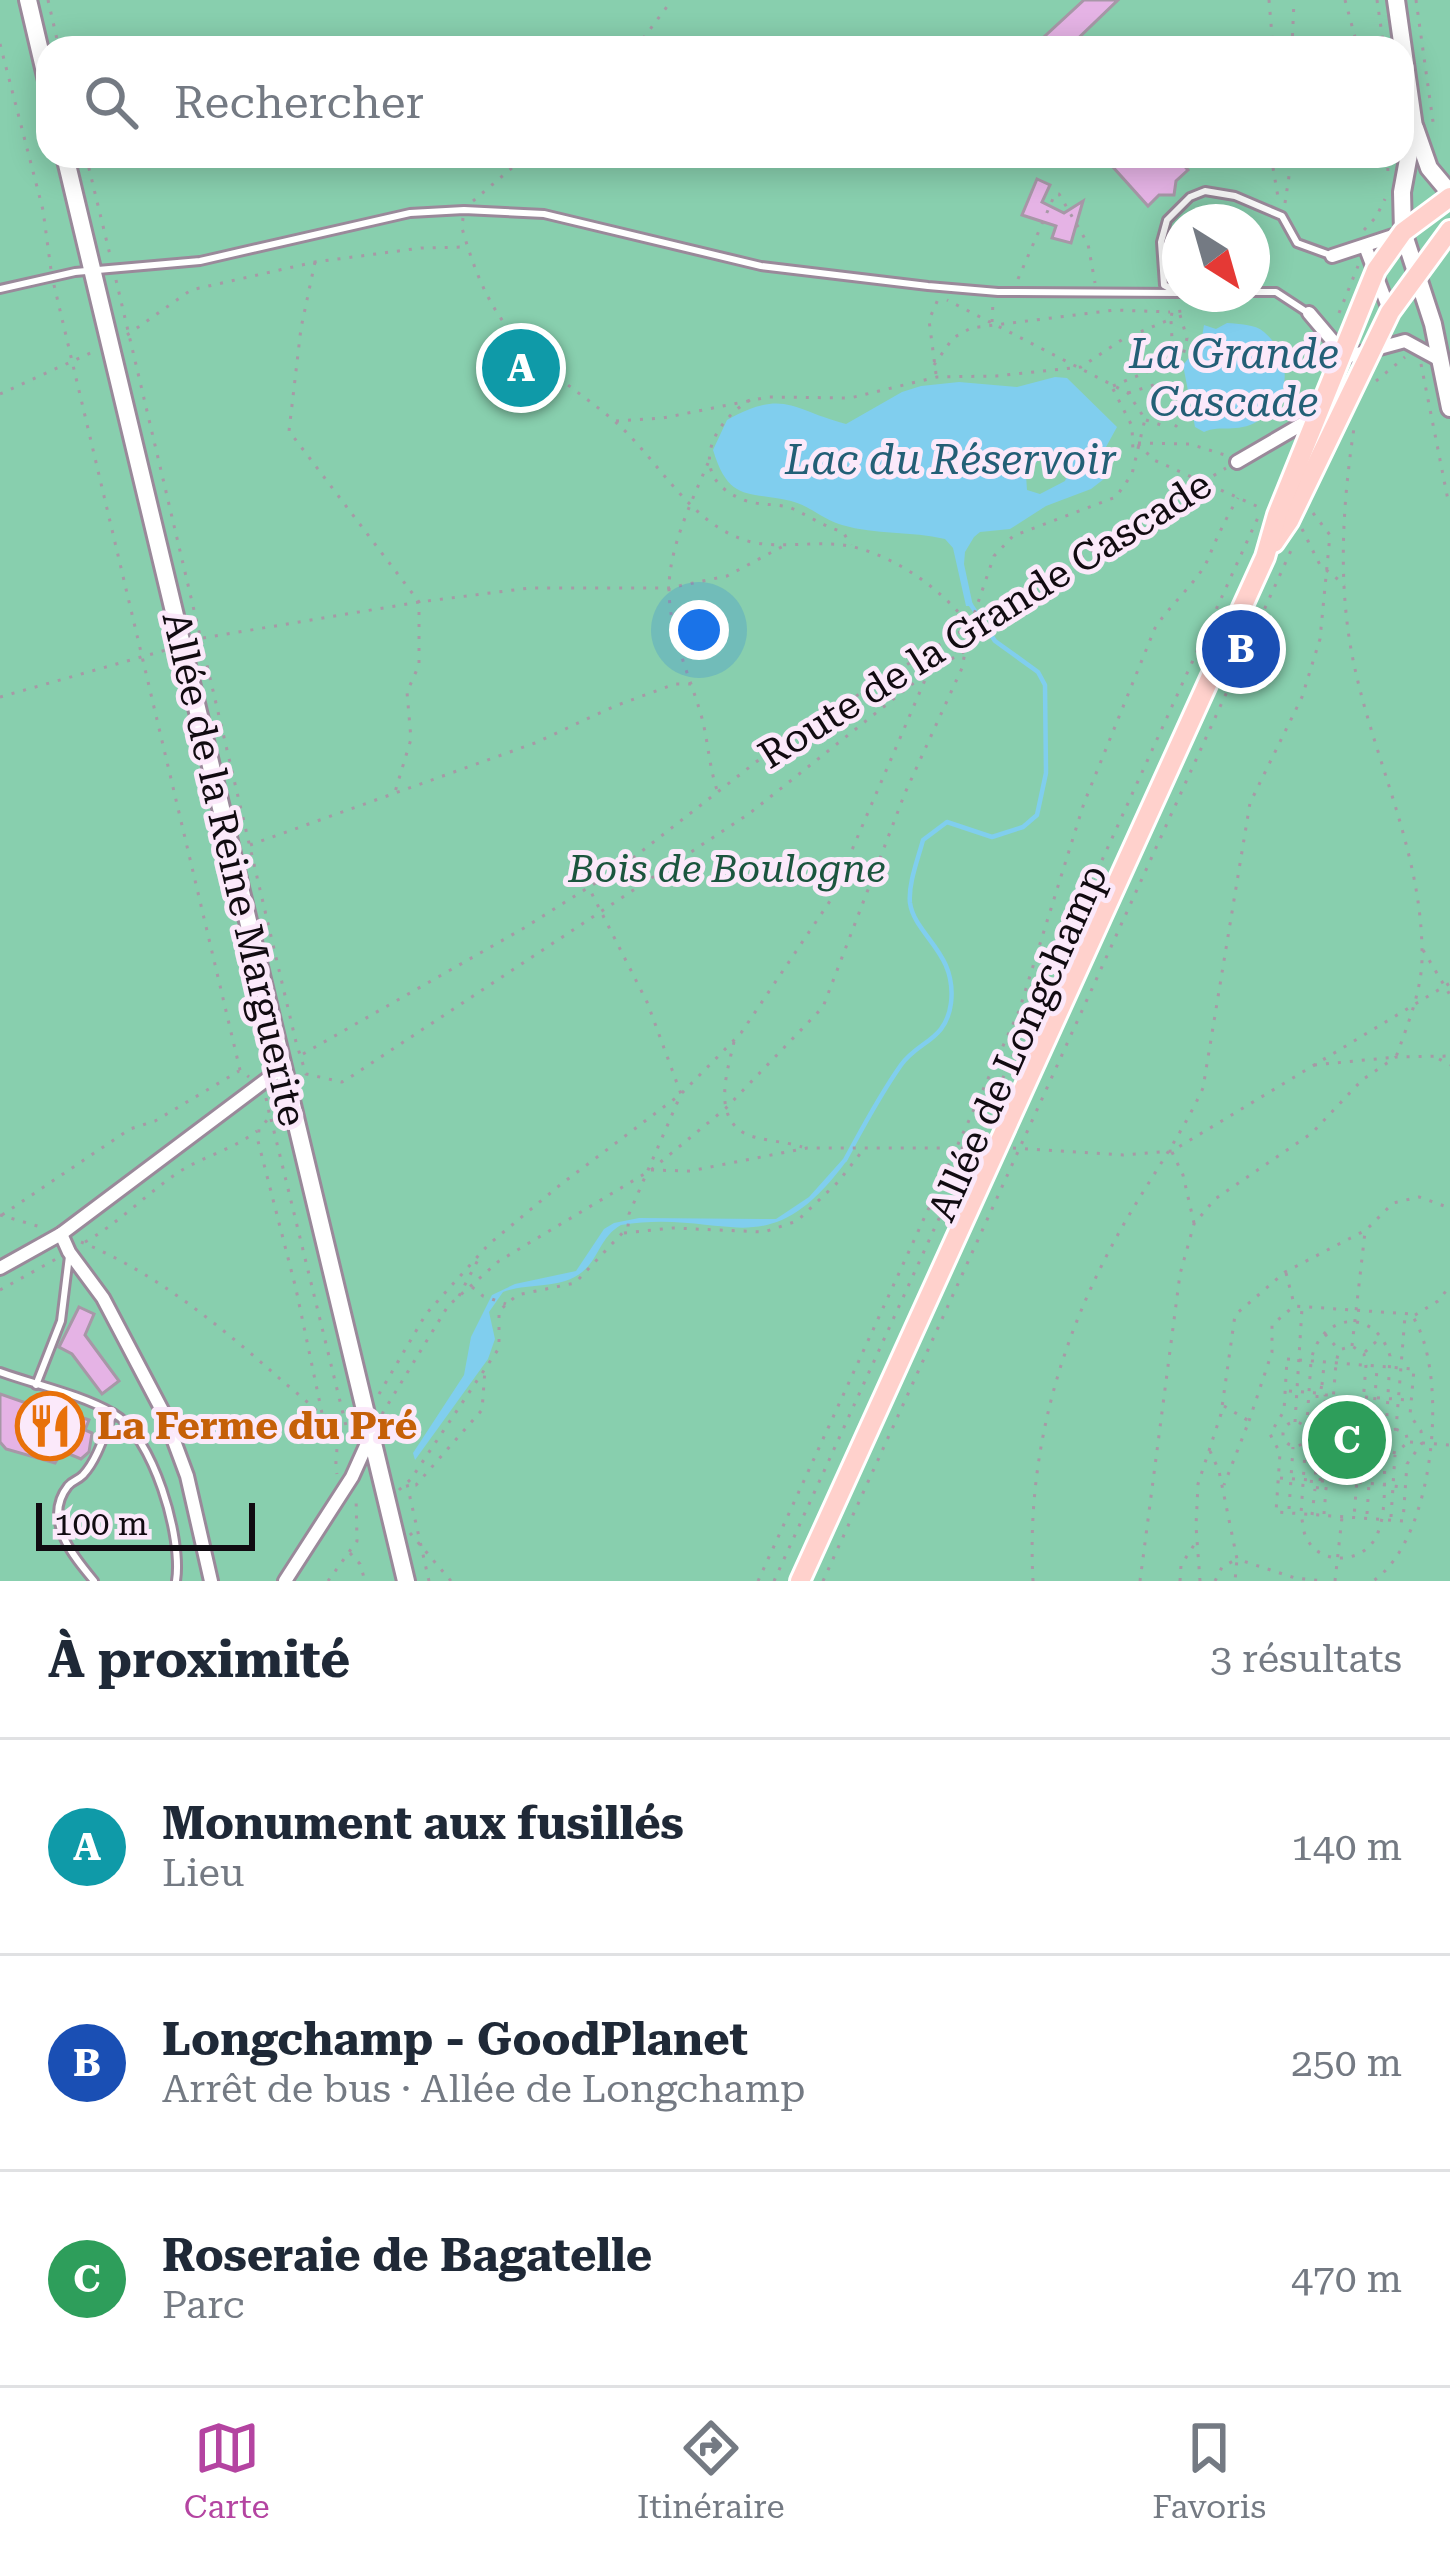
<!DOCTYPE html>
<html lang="fr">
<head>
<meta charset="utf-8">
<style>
	body { margin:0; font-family:"Roboto Serif",serif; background:#f2f2f3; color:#1f2937 }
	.compass { position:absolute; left:1162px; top:204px; width:108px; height:108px; border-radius:50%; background:#fff; box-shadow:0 6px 30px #0003; rotate:143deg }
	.scale { position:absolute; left:36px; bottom:30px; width:219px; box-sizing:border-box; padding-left:12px; border:6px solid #110b11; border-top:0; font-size:33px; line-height:42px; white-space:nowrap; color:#110b11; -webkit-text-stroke:9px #fbe9fa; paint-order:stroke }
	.you { position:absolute; left:699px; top:630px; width:42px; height:42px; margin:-30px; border:9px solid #fff; border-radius:50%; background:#1a73e8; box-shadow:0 0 0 18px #1a73e833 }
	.badge { display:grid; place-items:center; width:78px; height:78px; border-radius:50%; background:#b444a1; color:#fff; font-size:39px; font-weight:700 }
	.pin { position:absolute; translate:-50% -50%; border:6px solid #fff; box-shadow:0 3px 12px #0006 }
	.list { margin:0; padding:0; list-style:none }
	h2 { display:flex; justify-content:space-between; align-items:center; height:156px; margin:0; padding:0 48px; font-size:51px }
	h2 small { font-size:39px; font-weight:400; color:#747a83 }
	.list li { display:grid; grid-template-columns:78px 1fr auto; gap:36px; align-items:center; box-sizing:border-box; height:216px; padding:0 48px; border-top:3px solid #e0e1e3 }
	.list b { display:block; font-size:45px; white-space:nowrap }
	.list p { margin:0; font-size:39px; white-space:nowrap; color:#747a83 }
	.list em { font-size:39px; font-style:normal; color:#747a83 }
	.icon { flex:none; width:66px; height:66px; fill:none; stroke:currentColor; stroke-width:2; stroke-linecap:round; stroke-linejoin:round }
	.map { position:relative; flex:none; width:1450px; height:1581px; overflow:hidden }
	.search { position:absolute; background:#fff; box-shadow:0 6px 30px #0003; left:36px; right:36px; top:36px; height:132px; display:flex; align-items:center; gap:30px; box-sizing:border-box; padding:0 42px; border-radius:36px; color:#747a83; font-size:45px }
	.sheet { height:804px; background:#fff }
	nav { display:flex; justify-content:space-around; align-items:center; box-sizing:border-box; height:168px; border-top:3px solid #e0e1e3; background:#fff; font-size:33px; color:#747a83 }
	nav a { display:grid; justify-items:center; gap:6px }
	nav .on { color:#b444a1 }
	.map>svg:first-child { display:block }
	.green { fill:#88cfae; fill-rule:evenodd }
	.water { fill:#80ceee; fill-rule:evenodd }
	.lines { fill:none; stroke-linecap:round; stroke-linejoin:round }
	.stream { stroke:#80ceee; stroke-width:4.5 }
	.building { fill:#e5b3e5; stroke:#a797a7; stroke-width:3 }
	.lane-casing { stroke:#9a899a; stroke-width:12 }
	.street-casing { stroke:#9a899a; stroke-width:18 }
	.secondary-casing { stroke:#9a899a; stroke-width:22 }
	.primary-casing { stroke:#fff; stroke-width:24 }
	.path { stroke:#a799a6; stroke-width:3; stroke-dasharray:3 9; stroke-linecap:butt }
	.lane { stroke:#fff; stroke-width:6 }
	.street { stroke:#fff; stroke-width:12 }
	.secondary { stroke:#fff; stroke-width:16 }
	.primary { stroke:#ffd1cc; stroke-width:18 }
	.labels { text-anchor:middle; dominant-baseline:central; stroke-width:10; stroke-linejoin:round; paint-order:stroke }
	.street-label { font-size:39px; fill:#110b11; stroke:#fbe9fa }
	.park-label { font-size:39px; font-style:italic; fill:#1b553e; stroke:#fbe9fa }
	.food-label { font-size:39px; font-weight:bold; fill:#c56008; stroke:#fbe9fa; text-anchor:start }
	.water-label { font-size:42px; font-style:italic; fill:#235f76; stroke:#fbe9fa }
</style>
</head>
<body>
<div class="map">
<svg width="1450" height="1581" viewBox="0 0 1450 1581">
	<rect width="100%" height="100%" fill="#fbe9fa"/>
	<path class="green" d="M0,0h1450v1581h-1450zM48,48h1354v108h-1354zM1180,222h72v72h-72z"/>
	<g class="water">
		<path d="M1227,323c12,1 28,1 37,9 30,25 27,70 -6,89 -22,13 -37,3 -54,11l-9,-5 -12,-62 18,-22 3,-18 12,4z"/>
		<path d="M1055,377l12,1 50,49 -11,20 -2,32 -13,10 -45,17 -36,23 -30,3 -6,5 -9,15 -1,12 9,42h-7l-13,-58 -8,-9c-34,-8 -69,-4 -103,-14 -18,-5 -32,-19 -51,-24 -42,-10 -62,2 -78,-51l14,-30c58,-32 65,-10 119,4l56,-32 19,-6 38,-4 58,5zM1064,449c10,10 6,21 1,32l-25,13 -13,-4 -1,-15 18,-22z"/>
		<path d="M843,1159h5c-82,112 -120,49 -227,66 -22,12 -22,37 -43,50 -22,14 -51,8 -75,17l-14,20 6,27 -7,20 -73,101 -2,-7 51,-78 7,-38 21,-42 23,-11 61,-13 28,-42 10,-6 25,-5 137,1 33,-22z"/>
	</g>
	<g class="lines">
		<path class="stream" d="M845,1160c18,-33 34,-64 56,-95 18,-25 45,-24 50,-62 6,-51 -36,-67 -41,-100 -2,-19 8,-44 13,-63l24,-18 45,15 31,-10 14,-12 9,-42 -1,-88 -7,-13 -43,-31 -26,-39"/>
	</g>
	<g class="building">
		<path d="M1084,0h34l-50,48h-36z"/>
		<path d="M1103,156h59l5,6 8,-6 13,14 -12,11 -2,14h-15l-11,11z"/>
		<path d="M1037,179l13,6 -8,17 22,11 19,-12 -12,42 -19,-5 4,-12 -34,-11z"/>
		<path d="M79,1307l15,7 -9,21 34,46 -17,13 -30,-40 -13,-7z"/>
		<path d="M0,1394l66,23 5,1 1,-4 17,6 -4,10 7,3 -3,19 -8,7 -19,-8 -7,12 -49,-14 -6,-7z"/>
	</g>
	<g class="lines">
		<g class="lane-casing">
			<g id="lane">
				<path d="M0,289l75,-17 125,-11 210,-48 54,-3 80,4 217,52 167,20 70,6 182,1"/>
				<path d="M1175,291l-11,-6 -3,-43 6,-22 23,-23 15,-6 30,5 47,20 15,27 33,12"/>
				<path d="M1252,292h24l32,21"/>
				<path d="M0,1372c36,13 80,22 113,41 40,22 70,125 63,168"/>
				<path d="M36,1385l25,-64 8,-65"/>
				<path d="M94,1581c-21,-25 -52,-62 -26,-95 5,-6 9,-5 15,-11 15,-16 22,-43 30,-62"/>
			</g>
		</g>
		<g class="street-casing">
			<g id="street">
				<path d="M1365,246l25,66"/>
				<path d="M1332,256l70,-23"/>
				<path d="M1309,313l33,39 8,4 55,-15 35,19"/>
				<path d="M1237,462l79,-46"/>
				<path d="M61,1234l8,18 34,46 61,116 23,62 24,105"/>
				<path d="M0,1268l61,-34 221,-166"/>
				<path d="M285,1581l67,-104 18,-40"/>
			</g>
		</g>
		<g class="secondary-casing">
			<g id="secondary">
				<path d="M28,0l20,85"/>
				<path d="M1396,0l18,127 -12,65 1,40 30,92 17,84"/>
				<path d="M1415,128l14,40 21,25"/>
				<path d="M65,156l341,1425"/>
			</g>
		</g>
		<g class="primary-casing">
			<g id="primary">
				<path d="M1274,543l15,-22 101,-209 60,-82"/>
				<path d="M800,1581l465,-1024 12,-42 99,-245 27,-38 47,-35"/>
			</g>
		</g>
		<g class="path">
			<path d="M48,0l11,48"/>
			<path d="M1269,0l4,48"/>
			<path d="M1345,0l13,48"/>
			<path d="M1377,0l7,48"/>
			<path d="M1416,0l18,129"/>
			<path d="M0,44l43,166 8,60"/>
			<path d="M636,48l36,-48"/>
			<path d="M1292,48l2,-48"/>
			<path d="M86,156l25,103"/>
			<path d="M1271,156l8,47"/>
			<path d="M1387,156l1,16"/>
			<path d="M473,201l53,-45"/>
			<path d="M1285,203l7,-47"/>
			<path d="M463,218l-1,10c10,35 23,71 46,100 28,38 68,61 104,91 47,39 79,111 144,124 24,4 50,0 74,1 51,1 110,42 139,81"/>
			<path d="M1364,230l12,-13 9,-18"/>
			<path d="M315,262l-14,66 -12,103 130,171v63l-12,27 4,47 -16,53"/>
			<path d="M1018,279l37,-85h4l29,50 7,39"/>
			<path d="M116,280l180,762 10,32 36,8 7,-4 401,-265 175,-139 42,-24"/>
			<path d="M54,285l186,785 9,7"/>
			<path d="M1339,313l19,-47"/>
			<path d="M1180,315l7,23 -6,27"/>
			<path d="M992,322l1,-20"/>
			<path d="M127,335l64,-45 124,-28 106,-14 43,-1"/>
			<path d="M1421,364l27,136"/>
			<path d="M934,365l19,-27 18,-10 144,-18 55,2"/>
			<path d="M936,374l-7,-54 10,-23"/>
			<path d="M1376,381l29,-24"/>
			<path d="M1113,386l48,-20 11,-27 -1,-18"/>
			<path d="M1113,389l19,37 1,26"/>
			<path d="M1128,393l32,-10"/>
			<path d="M0,394l97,-44"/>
			<path d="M750,400c-40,24 -64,78 -6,100 15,6 32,3 47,8 18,8 32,18 52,24l8,13"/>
			<path d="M1146,420l15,5 4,-7 11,8 8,-11 -4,-15"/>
			<path d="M616,421l47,-3 105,-21 82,1 87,-21 59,-1 85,-9 42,-28 48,-20 1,-7 8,1 -1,-9"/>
			<path d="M1138,443l52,1 38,12"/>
			<path d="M1138,444l16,16 107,48"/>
			<path d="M708,463c-16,38 -39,84 -39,126 0,41 18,81 30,119 9,27 9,55 18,82"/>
			<path d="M1302,529l18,36 25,20"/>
			<path d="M203,638l216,-36 111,-14h139l58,-12 62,-33"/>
			<path d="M0,697l166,-47"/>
			<path d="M250,845l285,-102 80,-37 60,-22h16"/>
			<path d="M1423,950l27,45"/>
			<path d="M734,1042c-6,27 -22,73 10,91 15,8 41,8 58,14"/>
			<path d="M303,1054l221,-126 100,-63 159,-124 443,-273"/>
			<path d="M1439,1059l11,6"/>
			<path d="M1314,1065l82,-8c11,-31 25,-64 26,-97 2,-116 -59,-218 -74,-330 -9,-68 -4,-135 6,-202"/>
			<path d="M266,1098l4,19 -11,12 -1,12 38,148 27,129"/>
			<path d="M271,1119l77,315"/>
			<path d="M1013,1148l110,7 49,-4 278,-168"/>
			<path d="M1172,1152l11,23 11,48"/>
			<path d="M651,1170l39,1 117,-23h161"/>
			<path d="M0,1215l44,13"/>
			<path d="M2,1215l128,-86 25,-8 84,-50"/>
			<path d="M624,1233l49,-5 91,4 33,-11 41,-39 25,-32"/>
			<path d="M81,1242c75,31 138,83 198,136 17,15 41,32 53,52 10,15 1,28 5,44"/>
			<path d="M85,1242c34,-19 61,-48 94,-70 25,-16 55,-23 78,-41"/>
			<path d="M1286,1273l8,31"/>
			<path d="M472,1287l11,9 23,8"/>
			<path d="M0,1290l56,-31"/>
			<path d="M459,1296l21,-40"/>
			<path d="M1415,1315l23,-14 12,-15"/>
			<path d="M1325,1334l13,15"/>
			<path d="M1352,1346l13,-114"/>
			<path d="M1365,1352l15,-14"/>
			<path d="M1287,1359l127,10 -4,46 11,16 1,12 -15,21 -4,57 -127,-9 4,-59 -10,-19 14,-23z"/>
			<path d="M1322,1385l2,-20"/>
			<path d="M1289,1391l28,2 1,-6 7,1v7h6"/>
			<path d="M379,1394l47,-80 62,-69 72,-60 121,-91 60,-61 89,-132 95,-221 2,-26"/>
			<path d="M1317,1395v5l8,2v-7"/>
			<path d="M1365,1397l44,3"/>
			<path d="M1224,1406l25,15 -25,64"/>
			<path d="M382,1414l66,-108 51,-45 152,-91 75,-62 97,-101 82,-214 57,-125 8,-42 24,-70 19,-20 103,-39 16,-23 13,-55 -17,-26 -181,-93"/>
			<path d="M1249,1421l23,-69v-27l22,-19 117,8c39,55 25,225 -38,267"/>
			<path d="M1295,1422l7,-114"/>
			<path d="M1320,1422v-21"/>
			<circle cx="1295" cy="1434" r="12"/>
			<path d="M1309,1424l74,4"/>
			<path d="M1373,1424l4,-56"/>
			<path d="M1396,1429l10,5 2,8 -12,11 -8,-2 -5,-11 6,-9 7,-2 9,-113"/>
			<path d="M1410,1442l40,3"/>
			<path d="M1307,1446l75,5"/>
			<path d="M1385,1447c-2,27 4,72 -12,95 -15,21 -51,22 -65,-1 -5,-7 -5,-18 -7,-27l10,-153c9,-48 64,-55 79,-5l-4,78"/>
			<path d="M1210,1451l9,20 18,88 58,19 29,3"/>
			<path d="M1316,1473l2,-25"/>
			<path d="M1280,1478l31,2"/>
			<path d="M1320,1481l1,-8h-9l-1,14 9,1v-7h7"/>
			<path d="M1359,1482l43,5"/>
			<path d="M399,1490l12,-11 88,-131v-37l18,-16 58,-12 53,-56 1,-13 52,-120 -34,-92 -57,-112"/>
			<path d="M1289,1509l4,-62"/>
			<path d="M1324,1514l12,-151 3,-13 13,-4 12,8 2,11 -12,152"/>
			<path d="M1367,1514l4,-62"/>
			<path d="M1312,1515l3,-26"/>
			<path d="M1391,1517l4,-62"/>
			<path d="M410,1533l41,48"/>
			<path d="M350,1553l10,11 5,17"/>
			<path d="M328,1581l29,-40 -1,-46"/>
			<path d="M429,1581l-22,-97 9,1 66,-75 3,-40"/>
			<path d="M758,1581l261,-570 65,-208 71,-175c13,-21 45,-49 53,-69 9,-22 18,-41 30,-61"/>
			<path d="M774,1581l486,-1068"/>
			<path d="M823,1581l471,-1037"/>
			<path d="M1033,1581c-7,-128 28,-248 92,-359 26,-45 56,-86 78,-134l47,-285 52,-106 18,-58 10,-104 -17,-22"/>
			<path d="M1140,1581l40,-307 14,-50 21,-25 97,-66 50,-53 34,-23 54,-1"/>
			<path d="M1180,1581l1,-16 15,-23"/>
			<path d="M1200,1581l-4,-55 2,-42 23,-70 14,-99 50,-43 81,-42 27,-27 26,-6 31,11"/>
			<path d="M1215,1581l7,-14 15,-8 -2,22"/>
			<path d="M1335,1581l7,-64"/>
		</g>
		<use href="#lane" class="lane"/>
		<use href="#street" class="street"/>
		<use href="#secondary" class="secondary"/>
		<use href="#primary" class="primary"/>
	</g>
	<defs>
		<g id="restaurant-ring" transform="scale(3.45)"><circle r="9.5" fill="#fbe9fa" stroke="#e8710a" stroke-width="1.5"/><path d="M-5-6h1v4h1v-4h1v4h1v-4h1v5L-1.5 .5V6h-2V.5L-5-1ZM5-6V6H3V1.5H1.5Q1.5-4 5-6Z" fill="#e8710a"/></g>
	</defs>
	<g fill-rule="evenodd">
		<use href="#restaurant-ring" x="50" y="1426"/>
	</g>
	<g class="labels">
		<g class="street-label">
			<text transform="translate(985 620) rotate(-32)">Route de la Grande Cascade</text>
			<text transform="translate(234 869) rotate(77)">Allée de la Reine Marguerite</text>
			<text transform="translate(1018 1043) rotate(-66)">Allée de Longchamp</text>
		</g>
		<g class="park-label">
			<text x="727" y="869">Bois de Boulogne</text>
		</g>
		<g class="food-label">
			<text x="97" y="1426">La Ferme du Pré</text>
		</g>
		<g class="water-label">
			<text x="1234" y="353">La Grande<tspan x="1234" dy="48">Cascade</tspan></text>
			<text x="951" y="459">Lac du Réservoir</text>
		</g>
	</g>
</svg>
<svg class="compass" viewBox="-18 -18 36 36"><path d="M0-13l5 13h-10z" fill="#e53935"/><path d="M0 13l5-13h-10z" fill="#747a83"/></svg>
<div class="scale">100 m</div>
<div class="you"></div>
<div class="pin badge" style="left:521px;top:368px;background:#0f9aa8">A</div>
<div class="pin badge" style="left:1241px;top:649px;background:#1a4fb4">B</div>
<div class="pin badge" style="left:1347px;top:1440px;background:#2e9e5b">C</div>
<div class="search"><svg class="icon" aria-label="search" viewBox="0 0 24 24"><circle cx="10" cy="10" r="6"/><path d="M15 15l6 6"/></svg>Rechercher</div>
</div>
<section class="sheet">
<h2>À proximité<small>3 résultats</small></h2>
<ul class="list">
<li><span class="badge" style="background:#0f9aa8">A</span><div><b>Monument aux fusillés</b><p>Lieu</p></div><em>140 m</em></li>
<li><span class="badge" style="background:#1a4fb4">B</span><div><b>Longchamp - GoodPlanet</b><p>Arrêt de bus · Allée de Longchamp</p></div><em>250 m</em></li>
<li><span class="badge" style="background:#2e9e5b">C</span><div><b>Roseraie de Bagatelle</b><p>Parc</p></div><em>470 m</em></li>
</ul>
</section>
<nav>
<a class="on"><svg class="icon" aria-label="map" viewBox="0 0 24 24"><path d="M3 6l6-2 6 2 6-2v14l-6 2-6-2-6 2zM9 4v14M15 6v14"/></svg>Carte</a>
<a><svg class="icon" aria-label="directions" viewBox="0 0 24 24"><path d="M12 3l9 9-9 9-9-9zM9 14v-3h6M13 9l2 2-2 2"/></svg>Itinéraire</a>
<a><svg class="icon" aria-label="saved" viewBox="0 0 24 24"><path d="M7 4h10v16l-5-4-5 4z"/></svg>Favoris</a>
</nav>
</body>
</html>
